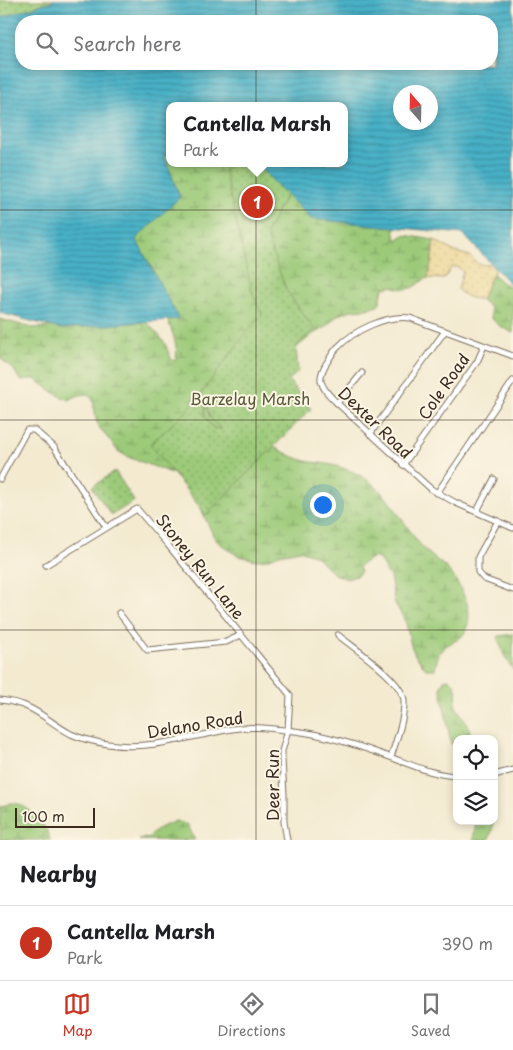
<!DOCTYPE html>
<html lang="en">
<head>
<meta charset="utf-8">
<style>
	body { margin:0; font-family:"Playpen Sans",sans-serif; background:#f6f6f6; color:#202124 }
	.controls { position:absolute; right:15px; bottom:15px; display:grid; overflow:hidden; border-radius:10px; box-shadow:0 2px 8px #0003 }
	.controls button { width:45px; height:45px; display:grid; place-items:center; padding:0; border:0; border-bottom:1px solid #e0e0e0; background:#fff; color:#202124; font:25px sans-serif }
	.compass { position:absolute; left:393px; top:85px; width:45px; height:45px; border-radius:50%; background:#fff; box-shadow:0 2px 8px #0003; rotate:340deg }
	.scale { position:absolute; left:15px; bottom:12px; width:80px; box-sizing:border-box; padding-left:5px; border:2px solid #3b2a1e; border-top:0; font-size:14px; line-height:18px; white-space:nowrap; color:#3b2a1e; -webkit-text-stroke:4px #fcf5e5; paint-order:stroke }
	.you { position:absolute; left:322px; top:504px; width:18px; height:18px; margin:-12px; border:4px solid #fff; border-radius:50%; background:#1a73e8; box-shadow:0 0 0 8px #1a73e833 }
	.badge { display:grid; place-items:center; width:32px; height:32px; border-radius:50%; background:#c8321e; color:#fff; font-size:16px; font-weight:700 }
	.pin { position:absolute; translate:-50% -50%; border:2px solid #fff; box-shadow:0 1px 5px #0006 }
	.popup { position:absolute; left:166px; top:102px; width:182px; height:65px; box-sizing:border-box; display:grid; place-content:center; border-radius:10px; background:#fff; filter:drop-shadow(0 1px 4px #0005); font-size:16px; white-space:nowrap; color:#757577 }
	.popup b { font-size:19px; color:#202124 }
	.popup::after { content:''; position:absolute; left:50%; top:100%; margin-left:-10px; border:10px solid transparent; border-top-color:#fff }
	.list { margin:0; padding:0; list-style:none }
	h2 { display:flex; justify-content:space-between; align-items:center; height:65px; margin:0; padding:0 20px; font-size:21px }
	h2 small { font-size:16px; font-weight:400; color:#757577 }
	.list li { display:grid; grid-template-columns:32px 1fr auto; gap:15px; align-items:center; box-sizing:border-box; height:75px; padding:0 20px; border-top:1px solid #e0e0e0 }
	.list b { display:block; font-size:19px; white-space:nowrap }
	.list p { margin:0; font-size:16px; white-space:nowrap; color:#757577 }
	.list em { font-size:16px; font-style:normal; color:#757577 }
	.icon { flex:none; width:28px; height:28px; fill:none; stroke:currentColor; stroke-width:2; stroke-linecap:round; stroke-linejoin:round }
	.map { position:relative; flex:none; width:513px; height:840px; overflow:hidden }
	.search { position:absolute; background:#fff; box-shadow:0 2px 8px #0003; left:15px; right:15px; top:15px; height:55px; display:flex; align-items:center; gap:12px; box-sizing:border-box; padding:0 18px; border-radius:20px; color:#757577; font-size:19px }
	.sheet { height:140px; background:#fff }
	nav { display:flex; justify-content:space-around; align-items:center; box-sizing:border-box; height:70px; border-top:1px solid #e0e0e0; background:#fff; font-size:14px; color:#757577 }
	nav a { display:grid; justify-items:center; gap:2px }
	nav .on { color:#c8321e }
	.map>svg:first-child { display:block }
	.wetland { fill:url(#wetland-marsh); stroke:#6c7a4c }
	.sand { fill:url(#sand-dots); stroke:#94825e }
	.park { fill:url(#park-dots); stroke:#6c7a4c }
	.water { fill:url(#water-rules); stroke:#416d72; fill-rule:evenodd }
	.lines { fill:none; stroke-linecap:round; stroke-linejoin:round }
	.minor-casing { stroke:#7b6d5c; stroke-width:7 }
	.minor { stroke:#fff; stroke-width:5 }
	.grid { fill:none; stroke:#3b2a1e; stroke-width:1; stroke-opacity:0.55 }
	.labels { text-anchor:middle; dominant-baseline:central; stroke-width:4; stroke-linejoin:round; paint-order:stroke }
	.street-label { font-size:16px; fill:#3b2a1e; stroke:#fcf5e5 }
	.park-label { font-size:16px; fill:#585a39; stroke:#fcf5e5 }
</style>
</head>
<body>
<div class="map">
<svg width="513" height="840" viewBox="0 0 513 840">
	<defs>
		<pattern id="wetland-marsh" width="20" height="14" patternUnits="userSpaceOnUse" patternTransform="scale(1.25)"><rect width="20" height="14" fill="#9cca79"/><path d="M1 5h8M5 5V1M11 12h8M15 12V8" fill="none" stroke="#80a463"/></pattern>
		<pattern id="sand-dots" width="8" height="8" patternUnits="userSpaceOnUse" patternTransform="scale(1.25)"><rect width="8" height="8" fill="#eeda9e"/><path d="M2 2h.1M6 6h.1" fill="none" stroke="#cdbb88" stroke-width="1.8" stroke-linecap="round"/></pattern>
		<pattern id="park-dots" width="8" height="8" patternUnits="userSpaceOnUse" patternTransform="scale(1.25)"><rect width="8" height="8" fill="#9cca79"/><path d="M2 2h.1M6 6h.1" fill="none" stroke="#80a463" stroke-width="1.8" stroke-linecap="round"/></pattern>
		<pattern id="water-rules" width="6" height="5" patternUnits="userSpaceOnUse" patternTransform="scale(1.25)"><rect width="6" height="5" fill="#47b0c6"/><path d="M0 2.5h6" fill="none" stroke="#3c8fa0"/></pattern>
	</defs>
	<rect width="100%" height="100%" fill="#fcf5e5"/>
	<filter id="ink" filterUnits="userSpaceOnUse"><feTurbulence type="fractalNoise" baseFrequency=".02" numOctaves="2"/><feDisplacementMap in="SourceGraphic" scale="10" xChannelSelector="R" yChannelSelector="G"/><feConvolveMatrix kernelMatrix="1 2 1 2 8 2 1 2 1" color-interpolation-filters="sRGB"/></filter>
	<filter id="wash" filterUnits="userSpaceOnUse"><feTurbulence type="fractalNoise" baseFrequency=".0096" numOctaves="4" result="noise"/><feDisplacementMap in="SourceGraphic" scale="20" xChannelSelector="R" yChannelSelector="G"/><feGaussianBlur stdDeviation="1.12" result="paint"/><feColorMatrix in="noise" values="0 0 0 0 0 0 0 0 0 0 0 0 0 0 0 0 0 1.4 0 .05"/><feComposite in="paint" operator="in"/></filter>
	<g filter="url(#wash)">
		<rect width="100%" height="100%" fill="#f3ead0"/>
		<g class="wetland">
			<path d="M169,138l1,25h129l95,64 2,13 8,-5 30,5 -2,20 -4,18c-9,3 -12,10 -21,11 -10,1 -13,-6 -24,0l-3,13 -2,3 -11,4 -15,1 -14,5 -14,13 -11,6 -18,15 -37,89c16,8 31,19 48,23 9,2 18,2 26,4 10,2 20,6 29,11 28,15 43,51 64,74 8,8 19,14 26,23 7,10 18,29 18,41 -1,33 -20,22 -30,40 -2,4 -3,11 -4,15h-9l-11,-14 -4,-10 -5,-22 -11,-20 -5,-26 -11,-18 -5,-2 -11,6 -4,4 2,5 -5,4 -9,3 -13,-5 -18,-18 -16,-6 -21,4 -11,5 -12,1 -16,-4 -10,-5 -15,-12 -15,-32 -23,-32 -49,-18 -10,-6 -19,-24 -3,-8 -3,-19 -6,-6 -8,1 -11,5 -15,-8 -18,-13h-5l-7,2 -3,-1 -6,-10 -14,-12v-39l32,9 113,-8c6,8 14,14 19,22 3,5 5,13 8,18l3,1c11,-22 -38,-98 -50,-120z"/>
			<path d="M494,274l7,8 12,6v45l-13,-7 -9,-8 -1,-11 -9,-7 10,-23z"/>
			<path d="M513,634v36l-9,-15 -6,-16 1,-3z"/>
			<path d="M448,679c11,5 9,16 7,26l11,17 5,12 -2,5h-12v7l-6,-2 -10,-54v-4l3,-6z"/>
			<path d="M11,803c16,0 36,21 39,37h-50v-33z"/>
			<path d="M176,821l12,4 7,15h-56l10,-3 10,-9z"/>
			<path d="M476,821h17l-1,10 -4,9h-15z"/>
		</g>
		<path class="sand" d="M434,240l21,12 15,4 8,8 7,1 4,-1 6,5 -1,3 -3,5 -10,23 -13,-3 -8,-5 -2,-4 5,-16 -5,-5h-6l-8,12 -16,-1 4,-18z"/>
		<g class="park">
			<path d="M0,0h55l-2,18 -32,3 -21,25z"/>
			<path d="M223,163h68l7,8 -32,63 20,56 28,39 -18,17 2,25 -9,10 22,28 -105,106 -56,-71 36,-32 11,-14 8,8v11l8,11 9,1c-9,-7 -16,-13 -14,-26l-8,-8 49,-66 13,-14 -10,-23z"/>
			<path d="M115,471l19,30 -22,14 -2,-2 -18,-26z"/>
		</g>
		<path class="water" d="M55,0h458v287l-50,-53 -152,-15 -56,-56h89v-57h-174l-1,47 -5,2 16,42 -44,42 43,80 -118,10 -61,-16v-295zM21,21h471v43h-471zM400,92h30v30h-30z"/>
	</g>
	<g filter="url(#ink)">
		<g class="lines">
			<g class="minor-casing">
				<g id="minor">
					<path d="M513,356l-103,-38c-24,-3 -56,12 -73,30 -4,4 -7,10 -11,16 -3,5 -6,11 -5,17 2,9 10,16 16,22l94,86 25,14 57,25"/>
					<path d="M337,403l25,-30"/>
					<path d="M370,434l75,-103"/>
					<path d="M403,465l61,-85 13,-18 7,-16"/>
					<path d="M0,479l27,-49h7l20,17 52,80"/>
					<path d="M437,493l76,-112"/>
					<path d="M477,511l17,-32"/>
					<path d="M498,521l-20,36v15l6,7 29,11"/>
					<path d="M46,565l91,-56 31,36 122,150 -2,35 -6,21v9l2,35v27l3,18"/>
					<path d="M119,613l28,37 79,-8 15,-7"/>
					<path d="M338,635c17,14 63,44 66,65 1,17 -8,41 -13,57"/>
					<path d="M0,700c36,4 43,19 71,34 11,5 24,8 37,10 41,7 83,-8 124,-15 17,-3 35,-1 53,1 31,2 69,14 99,25 24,8 47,20 73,21"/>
					<path d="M494,775l19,-5"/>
				</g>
			</g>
			<use href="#minor" class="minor"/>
		</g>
	</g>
	<path class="grid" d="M256,0v21M256,64v776M0,210h513M0,420h513M0,630h513"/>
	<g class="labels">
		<g class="street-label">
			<text transform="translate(443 386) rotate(-55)">Cole Road</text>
			<text transform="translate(376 422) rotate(44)">Dexter Road</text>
			<text transform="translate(201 566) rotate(51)">Stoney Run Lane</text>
			<text transform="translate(195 724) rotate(-9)">Delano Road</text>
			<text transform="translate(272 785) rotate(-90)">Deer Run</text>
		</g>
		<g class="park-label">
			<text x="250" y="398">Barzelay Marsh</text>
		</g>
	</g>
</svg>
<div class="controls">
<button><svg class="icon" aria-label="locate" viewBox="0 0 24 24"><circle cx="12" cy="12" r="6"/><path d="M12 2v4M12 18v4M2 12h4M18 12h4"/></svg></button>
<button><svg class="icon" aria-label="layers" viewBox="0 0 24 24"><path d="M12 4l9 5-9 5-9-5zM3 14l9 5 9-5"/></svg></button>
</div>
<svg class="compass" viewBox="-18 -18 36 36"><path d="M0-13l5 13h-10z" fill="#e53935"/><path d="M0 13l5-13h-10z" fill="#757577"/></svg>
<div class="scale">100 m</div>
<div class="you"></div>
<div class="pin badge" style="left:257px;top:202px">1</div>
<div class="popup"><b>Cantella Marsh</b>Park</div>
<div class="search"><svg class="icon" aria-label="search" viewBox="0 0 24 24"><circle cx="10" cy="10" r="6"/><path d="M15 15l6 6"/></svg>Search here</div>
</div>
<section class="sheet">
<h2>Nearby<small></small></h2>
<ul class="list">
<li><span class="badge">1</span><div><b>Cantella Marsh</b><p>Park</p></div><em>390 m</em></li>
</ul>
</section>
<nav>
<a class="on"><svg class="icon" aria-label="map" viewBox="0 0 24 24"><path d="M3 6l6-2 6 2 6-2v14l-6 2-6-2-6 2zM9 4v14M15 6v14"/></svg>Map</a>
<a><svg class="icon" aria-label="directions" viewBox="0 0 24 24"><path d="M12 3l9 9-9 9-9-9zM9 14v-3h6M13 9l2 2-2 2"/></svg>Directions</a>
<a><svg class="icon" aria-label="saved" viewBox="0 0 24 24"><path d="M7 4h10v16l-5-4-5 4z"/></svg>Saved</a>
</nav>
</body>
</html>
